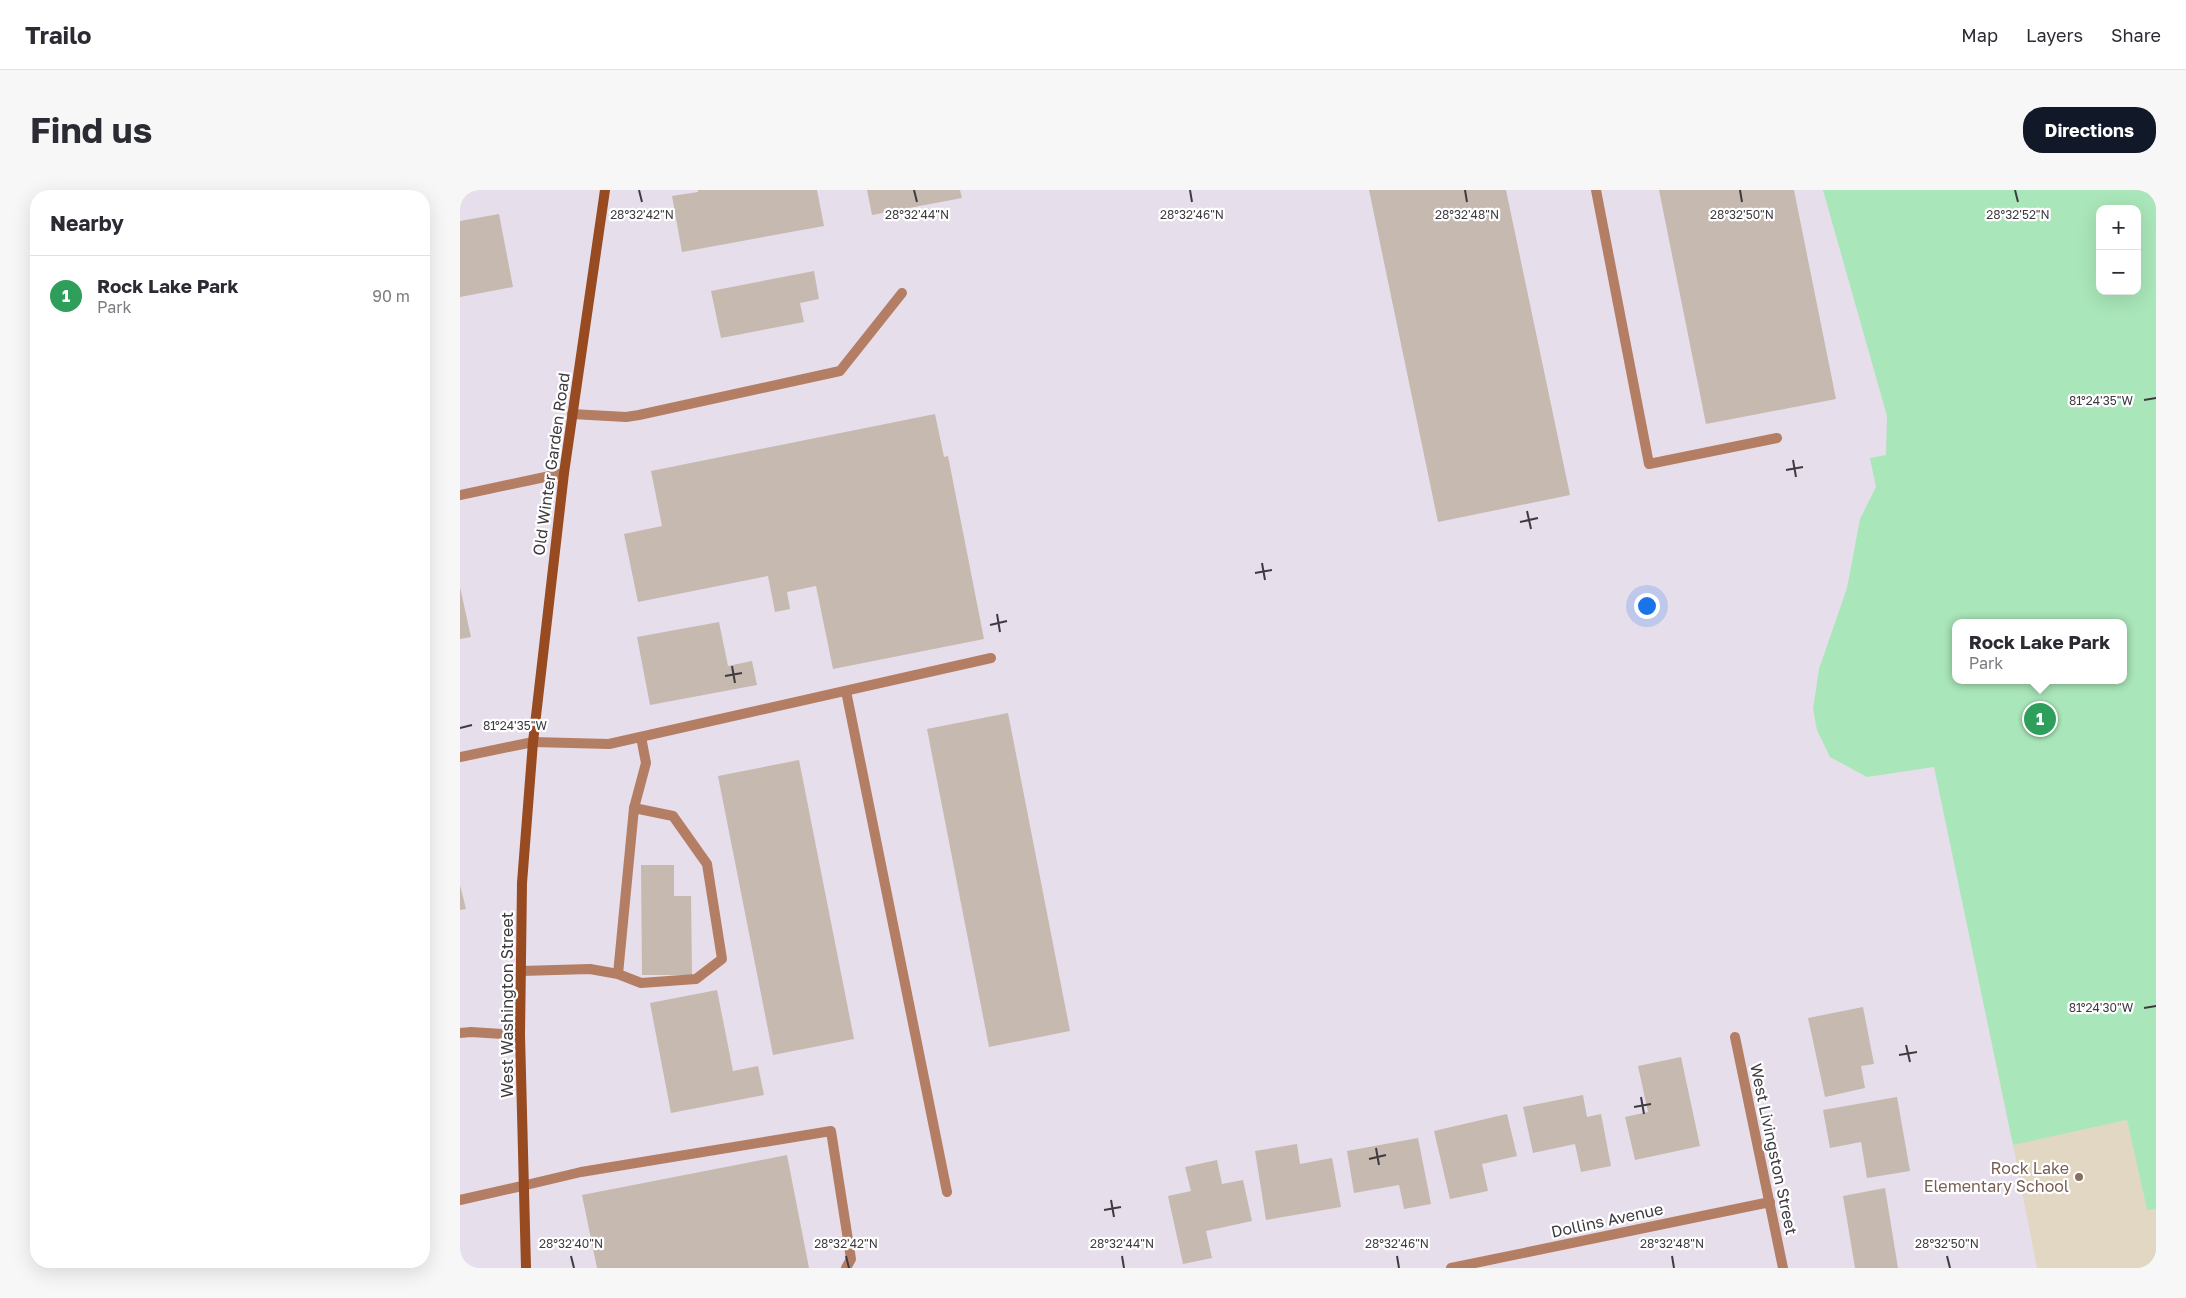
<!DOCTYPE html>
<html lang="en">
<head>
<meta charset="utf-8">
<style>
	body { margin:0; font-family:"Golos Text",sans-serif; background:#f7f7f7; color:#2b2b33 }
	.controls { position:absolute; right:15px; top:15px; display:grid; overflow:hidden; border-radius:10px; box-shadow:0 5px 20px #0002 }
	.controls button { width:45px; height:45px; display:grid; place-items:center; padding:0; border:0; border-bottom:1px solid #e1e1e2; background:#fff; color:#2b2b33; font:25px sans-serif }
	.you { position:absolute; left:1186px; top:415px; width:18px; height:18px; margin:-12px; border:4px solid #fff; border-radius:50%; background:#1a73e8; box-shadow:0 0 0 8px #1a73e833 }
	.badge { display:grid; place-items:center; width:32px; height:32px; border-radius:50%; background:#111827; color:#fff; font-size:16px; font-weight:700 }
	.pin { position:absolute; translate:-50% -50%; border:2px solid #fff; box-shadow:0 1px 5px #0006 }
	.popup { position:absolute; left:1492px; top:429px; width:175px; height:65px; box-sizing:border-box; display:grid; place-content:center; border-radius:10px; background:#fff; filter:drop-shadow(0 1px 4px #0005); font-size:16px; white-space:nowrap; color:#7c7c81 }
	.popup b { font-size:19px; color:#2b2b33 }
	.popup::after { content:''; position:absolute; left:50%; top:100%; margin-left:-10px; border:10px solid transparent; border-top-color:#fff }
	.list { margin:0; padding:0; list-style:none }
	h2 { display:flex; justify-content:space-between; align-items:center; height:65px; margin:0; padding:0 20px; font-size:21px }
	h2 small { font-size:16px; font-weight:400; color:#7c7c81 }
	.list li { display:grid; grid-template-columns:32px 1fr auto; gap:15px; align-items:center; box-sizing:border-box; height:80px; padding:0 20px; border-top:1px solid #e1e1e2 }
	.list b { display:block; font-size:19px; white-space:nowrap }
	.list p { margin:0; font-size:16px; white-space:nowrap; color:#7c7c81 }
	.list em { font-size:16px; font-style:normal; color:#7c7c81 }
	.map { position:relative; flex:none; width:1696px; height:1078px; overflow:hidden; border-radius:20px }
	header { display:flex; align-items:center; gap:30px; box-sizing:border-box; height:70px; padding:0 25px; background:#fff; border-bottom:1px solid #e1e1e2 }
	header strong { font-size:24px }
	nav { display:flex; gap:28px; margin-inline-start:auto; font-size:18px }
	.intro { display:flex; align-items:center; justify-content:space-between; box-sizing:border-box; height:120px; padding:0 30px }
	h1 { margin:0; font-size:35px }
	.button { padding:12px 22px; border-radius:20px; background:#111827; color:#fff; font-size:18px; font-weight:700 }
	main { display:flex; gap:30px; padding:0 30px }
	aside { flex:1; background:#fff; border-radius:20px; box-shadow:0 5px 20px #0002 }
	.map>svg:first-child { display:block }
	.education { fill:#e1d7c2 }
	.green { fill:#a9e6b9; fill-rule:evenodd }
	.building { fill:#c6b9b0 }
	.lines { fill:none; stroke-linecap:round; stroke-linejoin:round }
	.service { stroke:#b47e64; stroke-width:10 }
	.minor { stroke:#b47e64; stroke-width:10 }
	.secondary { stroke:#984b20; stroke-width:10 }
	.ticks { fill:none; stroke:#3e3b40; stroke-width:2 }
	.education-dot { fill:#8d6e63; stroke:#fff; stroke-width:2 }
	.labels { text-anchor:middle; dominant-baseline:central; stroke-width:4.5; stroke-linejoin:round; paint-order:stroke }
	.street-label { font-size:16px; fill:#3e3b40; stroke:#fff }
	.education-label { font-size:16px; fill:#785e54; stroke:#fff; text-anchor:end }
	.ticks-label { font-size:12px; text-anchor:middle; fill:#3e3b40; stroke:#fff; stroke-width:4.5; stroke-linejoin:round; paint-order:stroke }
</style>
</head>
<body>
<header>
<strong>Trailo</strong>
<nav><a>Map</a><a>Layers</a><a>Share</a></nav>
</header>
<div class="intro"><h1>Find us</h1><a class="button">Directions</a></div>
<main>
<aside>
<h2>Nearby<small></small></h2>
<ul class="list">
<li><span class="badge" style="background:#2e9e5b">1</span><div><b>Rock Lake Park</b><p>Park</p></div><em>90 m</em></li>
</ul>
</aside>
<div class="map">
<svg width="1696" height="1078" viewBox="0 0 1696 1078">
	<rect width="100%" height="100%" fill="#e7deeb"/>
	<path class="education" d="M1667,930l20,90 9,-1v59h-119l-24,-123z"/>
	<path class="green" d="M1363,0h333v1019l-9,1 -20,-90 -114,25 -79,-378 -67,10 -37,-20 -13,-27 -4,-21 6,-40 28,-81 13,-69 16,-32 -6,-29 16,-3 1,-39zM1640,19h37v82h-37zM1496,433h168v57h-168z"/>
	<g class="building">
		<path d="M238,0h119l7,36 -142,26 -10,-56 26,-4z"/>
		<path d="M407,0h93l2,8 -90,17z"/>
		<path d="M909,0h137l64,305 -132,27z"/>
		<path d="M1199,0h135l42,209 -130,25z"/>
		<path d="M39,24l14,73 -53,10v-76z"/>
		<path d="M354,81l5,28 -19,4 4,19 -83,16 -10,-47z"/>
		<path d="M475,224l9,43 4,-1 36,183 -151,30 -17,-83 -29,6 3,17 -15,3 -7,-36 -130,26 -14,-68 38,-8 -11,-55z"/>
		<path d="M0,397l11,50 -11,2z"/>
		<path d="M259,432l9,44 24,-5 5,24 -107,20 -13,-68z"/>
		<path d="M548,523l62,318 -81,16 -62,-318z"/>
		<path d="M339,570l55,279 -81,16 -55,-279z"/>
		<path d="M181,675h33v31h17l1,79h-50z"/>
		<path d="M0,695l6,24 -6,1z"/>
		<path d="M257,800l16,81 25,-5 6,29 -93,18 -21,-110z"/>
		<path d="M1403,817l11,57 -13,2 4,22 -40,9 -17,-79z"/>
		<path d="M1221,867l19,89 -65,14 -10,-43 23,-5 -10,-46z"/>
		<path d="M1123,905l4,22 14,-3 10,52 -30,6 -6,-28 -42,9 -10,-46z"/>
		<path d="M1437,907l13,74 -43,7 -6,-36 -31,6 -7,-38z"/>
		<path d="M1047,924l10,42 -35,8 6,27 -38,8 -16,-68z"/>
		<path d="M958,948l13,66 -27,5 -5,-24 -45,8 -7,-42z"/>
		<path d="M837,954l3,20 32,-6 9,49 -75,13 -11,-69z"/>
		<path d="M327,965l22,113h-212l-15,-73z"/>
		<path d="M757,970l5,24 21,-4 9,41 -46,10 6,27 -29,6 -15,-68 23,-5 -6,-24z"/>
		<path d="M1425,998l13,80h-43l-12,-72z"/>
	</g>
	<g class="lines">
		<g class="service">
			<path d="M1136,0l53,274 128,-26"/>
			<path d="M112,224l54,3 13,-2 201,-44 62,-78"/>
			<path d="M386,501l101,501"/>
			<path d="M73,552l76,2 382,-86"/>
			<path d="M174,618l12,-45 -5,-26"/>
			<path d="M61,781l69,-2 28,5 23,9 55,-4 26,-20 -15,-95 -34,-48 -39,-8 -16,166"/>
			<path d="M0,843l11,-1 49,3"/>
			<path d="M62,996l59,-14 250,-41 20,128 -5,9"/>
		</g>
		<g class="minor">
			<path d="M0,305l104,-22"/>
			<path d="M0,567l73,-15"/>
			<path d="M1275,847l48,231"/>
			<path d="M0,1010l62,-14"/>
			<path d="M991,1078l319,-66"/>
		</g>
		<path class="secondary" d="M66,1078l-6,-233 2,-152 11,-141 31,-269 41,-283"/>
	</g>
	<path class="ticks" d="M179,0l3,12M454,0l3,12M730,0l2,12M1005,0l2,12M1280,0l2,12M1555,0l3,12M1684,210l12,-2M1333,270l3,17M1326,280l17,-3M1067,321l4,18M1060,332l18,-4M802,373l3,17M795,383l17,-3M537,424l3,18M530,435l17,-4M272,476l3,17M265,486l17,-3M0,538l12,-3M1684,818l12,-2M1446,855l4,17M1439,865l18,-3M1181,907l3,17M1174,917l17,-3M916,958l3,17M909,969l17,-4M651,1010l3,17M644,1020l17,-3M111,1066l3,12M386,1066l3,12M662,1066l2,12M937,1066l2,12M1212,1066l2,12M1487,1066l3,12"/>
	<circle class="education-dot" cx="1619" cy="987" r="5"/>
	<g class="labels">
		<g class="street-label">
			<text transform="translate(91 274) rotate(-82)">Old Winter Garden Road</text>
			<text transform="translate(47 815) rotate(-90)">West Washington Street</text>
			<text transform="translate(1314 959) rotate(78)">West Livingston Street</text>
			<text transform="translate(1147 1030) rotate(-12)">Dollins Avenue</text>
		</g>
		<g class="education-label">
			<text x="1609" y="978">Rock Lake<tspan x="1609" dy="18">Elementary School</tspan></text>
		</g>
	</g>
	<g class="ticks-label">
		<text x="182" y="29">28°32'42"N</text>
		<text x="457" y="29">28°32'44"N</text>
		<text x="732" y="29">28°32'46"N</text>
		<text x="1007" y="29">28°32'48"N</text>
		<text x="1282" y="29">28°32'50"N</text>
		<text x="1558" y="29">28°32'52"N</text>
		<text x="1641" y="215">81°24'35"W</text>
		<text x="55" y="540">81°24'35"W</text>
		<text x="1641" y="822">81°24'30"W</text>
		<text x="111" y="1058">28°32'40"N</text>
		<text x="386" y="1058">28°32'42"N</text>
		<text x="662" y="1058">28°32'44"N</text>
		<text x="937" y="1058">28°32'46"N</text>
		<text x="1212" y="1058">28°32'48"N</text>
		<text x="1487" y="1058">28°32'50"N</text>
	</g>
</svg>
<div class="controls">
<button>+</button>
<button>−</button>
</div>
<div class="you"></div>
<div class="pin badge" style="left:1580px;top:529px;background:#2e9e5b">1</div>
<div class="popup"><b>Rock Lake Park</b>Park</div>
</div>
</main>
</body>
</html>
